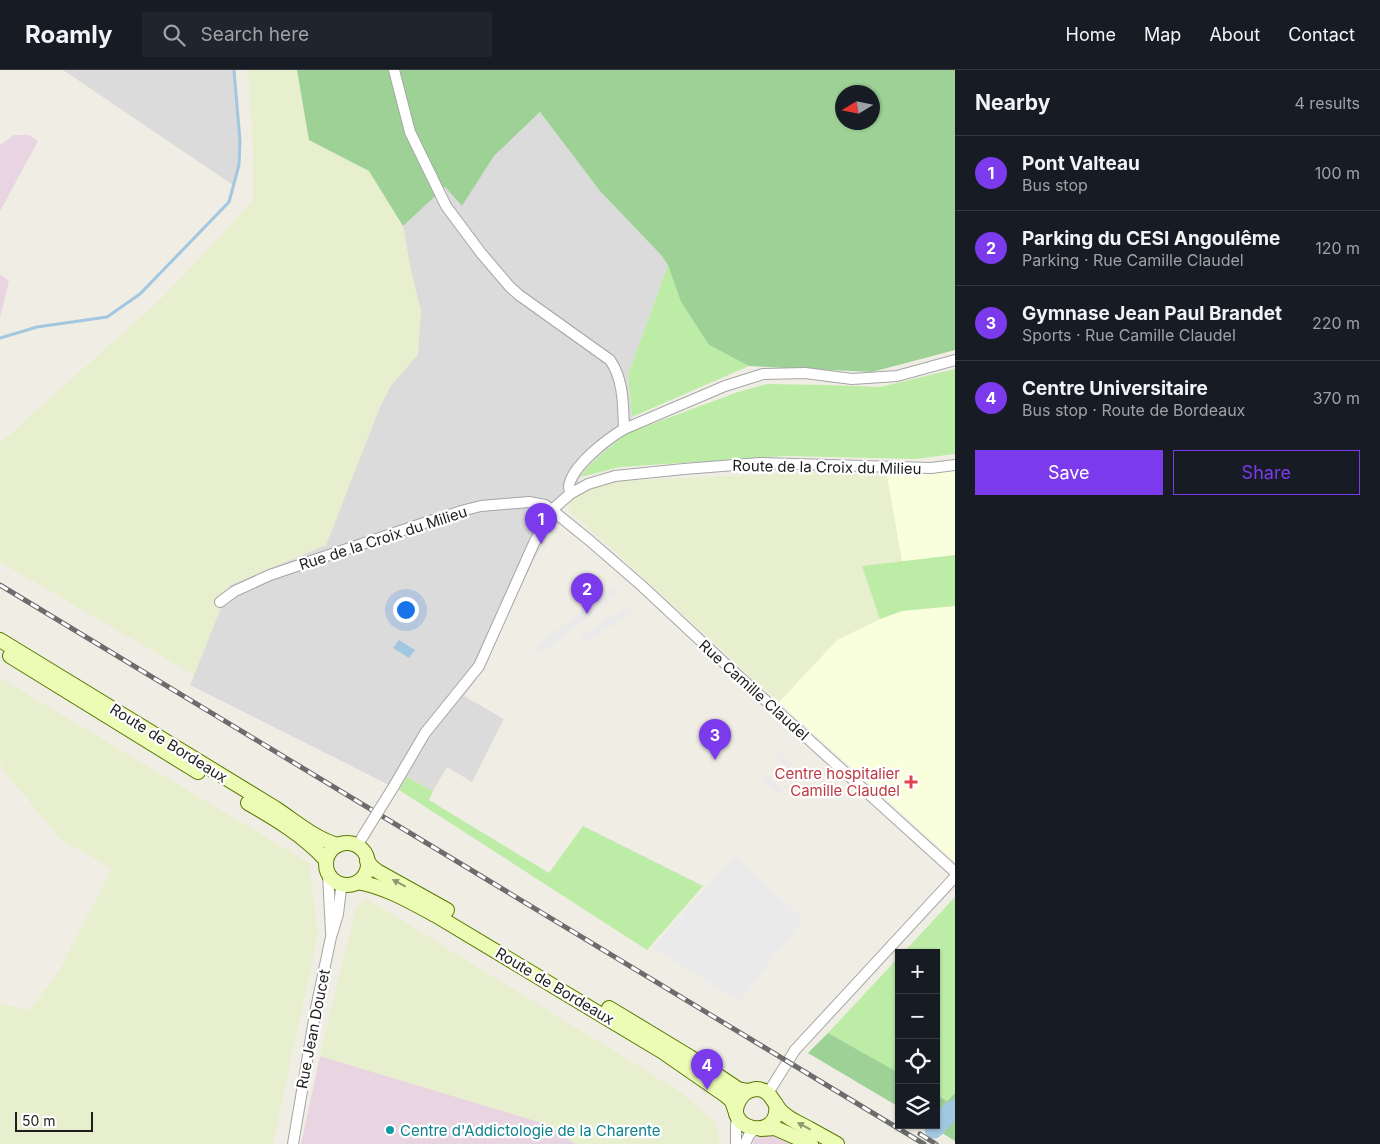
<!DOCTYPE html>
<html lang="en">
<head>
<meta charset="utf-8">
<style>
	body { margin:0; font-family:Inter,sans-serif; background:#20242c; color:#f1f3f6 }
	.controls { position:absolute; right:15px; bottom:15px; display:grid; overflow:hidden; border-radius:0px; box-shadow:0 1px 4px #0004 }
	.controls button { width:45px; height:45px; display:grid; place-items:center; padding:0; border:0; border-bottom:1px solid #363941; background:#171b24; color:#f1f3f6; font:25px sans-serif }
	.compass { position:absolute; left:835px; top:15px; width:45px; height:45px; border-radius:50%; background:#171b24; box-shadow:0 1px 4px #0004; rotate:260deg }
	.scale { position:absolute; left:15px; bottom:12px; width:78px; box-sizing:border-box; padding-left:5px; border:2px solid #1e1e1e; border-top:0; font-size:14px; line-height:18px; white-space:nowrap; color:#1e1e1e; -webkit-text-stroke:4px #fff; paint-order:stroke }
	.you { position:absolute; left:405px; top:539px; width:18px; height:18px; margin:-12px; border:4px solid #fff; border-radius:50%; background:#1a73e8; box-shadow:0 0 0 8px #1a73e833 }
	.badge { display:grid; place-items:center; width:32px; height:32px; border-radius:50%; background:#7c3aed; color:#fff; font-size:16px; font-weight:700 }
	.pin { position:absolute; translate:-50% -41px; filter:drop-shadow(0 1px 2px #0008) }
	.pin::after { content:''; position:absolute; top:26px; width:18px; height:15px; background:inherit; clip-path:polygon(0 0,100% 0,50% 100%) }
	.list { margin:0; padding:0; list-style:none }
	h2 { display:flex; justify-content:space-between; align-items:center; height:65px; margin:0; padding:0 20px; font-size:21px }
	h2 small { font-size:16px; font-weight:400; color:#9ea1a6 }
	.list li { display:grid; grid-template-columns:32px 1fr auto; gap:15px; align-items:center; box-sizing:border-box; height:75px; padding:0 20px; border-top:1px solid #363941 }
	.list b { display:block; font-size:19px; white-space:nowrap }
	.list p { margin:0; font-size:16px; white-space:nowrap; color:#9ea1a6 }
	.list em { font-size:16px; font-style:normal; color:#9ea1a6 }
	.actions { display:flex; gap:10px; padding:15px 20px }
	.actions a { flex:1; padding:11px 0; border:1px solid #7c3aed; border-radius:0px; text-align:center; font-size:18px; color:#7c3aed }
	.actions .main { background:#7c3aed; color:#fff }
	.icon { flex:none; width:28px; height:28px; fill:none; stroke:currentColor; stroke-width:2; stroke-linecap:round; stroke-linejoin:round }
	.map { position:relative; flex:none; width:955px; height:1074px; overflow:hidden }
	header { display:flex; align-items:center; gap:30px; box-sizing:border-box; height:70px; padding:0 25px; background:#171b24; border-bottom:1px solid #363941 }
	header strong { font-size:24px }
	nav { display:flex; gap:28px; margin-inline-start:auto; font-size:18px }
	.search { width:350px; height:45px; background:#20242c; display:flex; align-items:center; gap:12px; box-sizing:border-box; padding:0 18px; border-radius:0px; color:#9ea1a6; font-size:19px }
	main { display:flex }
	aside { flex:1; background:#171b24 }
	.map>svg:first-child { display:block }
	.residential { fill:#dcdbdb }
	.industrial { fill:#e9d5e2 }
	.education { fill:#f9ffdd }
	.farmland { fill:#e7efce }
	.grass { fill:#bdeca7 }
	.forest { fill:#9dd196; fill-rule:evenodd }
	.parking { fill:#eaeaea }
	.water { fill:#a2c7e0 }
	.lines { fill:none; stroke-linecap:round; stroke-linejoin:round }
	.stream { stroke:#a2c7e0; stroke-width:3 }
	.river { stroke:#a2c7e0; stroke-width:19 }
	.street-casing { stroke:#a5a5a5; stroke-width:12 }
	.secondary-casing { stroke:#587a00; stroke-width:16 }
	.street { stroke:#fff; stroke-width:10 }
	.secondary { stroke:#ecfcb5; stroke-width:14 }
	.rail-casing { stroke:#6c6c6c; stroke-width:5 }
	.rail { stroke:#fff; stroke-width:3; stroke-dasharray:9; stroke-linecap:butt }
	.street-bridge-casing { stroke:#a5a5a5; stroke-width:12; stroke-linecap:butt }
	.street-bridge { stroke:#fff; stroke-width:10 }
	.oneway { fill:#8f9871 }
	.health-dot { fill:#e0444e; stroke:#fff; stroke-width:2 }
	.culture-dot { fill:#0f9aa8; stroke:#fff; stroke-width:2 }
	.labels { text-anchor:middle; dominant-baseline:central; stroke-width:4.5; stroke-linejoin:round; paint-order:stroke }
	.street-label { font-size:15px; fill:#1e1e1e; stroke:#fff }
	.health-label { font-size:15px; fill:#be3a42; stroke:#fff; text-anchor:end }
	.culture-label { font-size:15px; fill:#0d838f; stroke:#fff; text-anchor:start }
</style>
</head>
<body>
<header>
<strong>Roamly</strong>
<div class="search"><svg class="icon" aria-label="search" viewBox="0 0 24 24"><circle cx="10" cy="10" r="6"/><path d="M15 15l6 6"/></svg>Search here</div>
<nav><a>Home</a><a>Map</a><a>About</a><a>Contact</a></nav>
</header>
<main>
<div class="map">
<svg width="955" height="1074" viewBox="0 0 955 1074">
	<rect width="100%" height="100%" fill="#f0eee4"/>
	<g class="residential">
		<path d="M63,0h171l6,71 -1,24 -6,20z"/>
		<path d="M540,42l60,79 62,65 6,9 -40,110 4,42 -7,17 -38,33 -53,92 -51,112 -19,25 40,23 -32,63 -25,-15 -14,24 -26,-14 -8,13 -209,-105 40,-100 96,-40 53,-136 11,-22 28,-33 -8,-88 -7,-40 42,-39 17,19 32,-50z"/>
	</g>
	<g class="industrial">
		<path d="M14,65h15l9,6 -38,70v-66z"/>
		<path d="M0,204l9,7 -9,37z"/>
		<path d="M320,986l230,69 25,19h-274z"/>
		<path d="M773,1063l20,11h-40l1,-5z"/>
	</g>
	<g class="education">
		<path d="M955,400v85l-53,7 -15,-86z"/>
		<path d="M951,535l4,1v256l-176,-160 58,-62 43,-21 22,-8z"/>
	</g>
	<g class="farmland">
		<path d="M248,0h49l13,70 59,31 34,55 7,40 11,45 -3,43 -28,33 -11,22 -53,136 -96,40 -36,90 -194,-113v-119l162,-145 91,-97v-52z"/>
		<path d="M812,402l75,4 15,86 -40,4 18,53 -43,21 -58,62 -211,-193 1,-7 18,-12 32,-9z"/>
		<path d="M0,608l309,185 9,71 -45,210h-273v-140l30,6 29,-39 53,-103 -51,-28 -57,-69 -4,-9z"/>
		<path d="M367,829l312,192 36,31 5,22h-145l-26,-19 -229,-69 36,-148z"/>
	</g>
	<g class="grass">
		<path d="M668,195l13,37 28,43 40,21 -117,51 -4,-42z"/>
		<path d="M955,299v85l-40,5 -129,-3 -166,11 -39,10 6,-10 38,-33 113,-42 29,-8 61,1 52,2z"/>
		<path d="M955,485v51l-53,5 -22,8 -18,-53z"/>
		<path d="M407,707l26,14 -4,9 120,73 34,-47 120,60 -56,64 -248,-160z"/>
		<path d="M955,827v196l-8,8 -11,-6v-142h-33z"/>
		<path d="M899,887v116l-71,-40z"/>
	</g>
	<g class="forest">
		<path d="M297,0h658v280l-83,22 -123,-6 -40,-21 -28,-43 -13,-37 -6,-9 -62,-65 -60,-79 -46,44 -32,50 -17,-19 -42,39 -34,-55 -60,-31zM842,22h30v30h-30z"/>
		<path d="M828,963l71,40v34l-91,-54z"/>
		<path d="M955,1023v48l-26,-16h7v-30l11,6z"/>
	</g>
	<g class="parking">
		<path d="M613,517l5,7 -77,59 -5,-7z"/>
		<path d="M628,535l5,7 -48,31 -4,-7z"/>
		<path d="M779,681l14,13 -5,5 -14,-13z"/>
		<path d="M765,705l18,16 -4,4 -18,-15z"/>
		<path d="M735,786l69,63 -64,82 -88,-53z"/>
	</g>
	<path class="water" d="M399,570l16,10 -6,8 -16,-10z"/>
	<g class="lines">
		<path class="stream" d="M0,268l37,-11 70,-10 33,-23 89,-92 10,-37 1,-24 -6,-71"/>
		<path class="river" d="M934,1059l17,-18 4,-2"/>
		<g class="street-casing">
			<g id="street">
				<path d="M394,0l16,62 36,74 35,47 29,34 9,8 91,65c14,20 13,46 14,69 -17,10 -52,37 -55,57 0,2 1,5 1,8"/>
				<path d="M624,359l101,-43 38,-12 42,-1 47,6 45,-3 58,-16"/>
				<path d="M220,532l15,-11 35,-16 160,-54 35,-11 16,-4 48,-4 16,3 7,5 37,30 53,46 91,85 222,201"/>
				<path d="M394,716l31,-53 54,-67 55,-123 18,-33 18,-16 18,-10 27,-8 69,-7 76,-6 171,5 24,-3"/>
				<path d="M357,776l6,-10"/>
				<path d="M328,803l3,59"/>
				<path d="M768,1023l27,-43 160,-173"/>
				<path d="M293,1074l23,-136 15,-71 7,-23 3,-25 4,-4"/>
				<path d="M736,1074v-20l2,-5"/>
				<path d="M745,1074l4,-9 5,-5"/>
			</g>
		</g>
		<g class="secondary-casing">
			<g id="secondary">
				<path d="M0,570l275,168c20,13 40,31 63,37"/>
				<path d="M10,586l188,116"/>
				<path d="M248,733c28,16 56,33 78,57"/>
				<circle cx="347" cy="794" r="21"/>
				<path d="M367,791l5,6 5,4 36,20 34,19"/>
				<path d="M358,812c28,5 53,20 79,34l226,136 62,43 7,6 4,12"/>
				<path d="M609,938l81,49 48,32 10,2"/>
				<path d="M776,1034c5,40 -56,25 -36,-5 3,-6 9,-9 16,-10 16,0 17,16 27,24 7,7 18,11 27,16 9,5 18,10 27,15"/>
				<path d="M761,1059l14,-1 36,16"/>
			</g>
		</g>
		<use href="#street" class="street"/>
		<use href="#secondary" class="secondary"/>
		<g class="rail-casing">
			<g id="rail">
				<path d="M0,515l924,559"/>
				<path d="M920,1064l16,10"/>
			</g>
		</g>
		<use href="#rail" class="rail"/>
		<g class="street-bridge-casing">
			<path id="street-bridge" d="M363,766l31,-50"/>
		</g>
		<use href="#street-bridge" class="street-bridge"/>
	</g>
	<defs><path id="oneway-solid" d="M-6-.8H1V-3.2L6.5 0L1 3.2V.8H-6Z" transform="scale(1.25)"/></defs>
	<g class="oneway">
		<use href="#oneway-solid" transform="translate(399 813) rotate(-152)"/>
		<use href="#oneway-solid" transform="translate(804 1056) rotate(-152)"/>
	</g>
	<path class="health-dot" d="M908.5 704.5h5v5h5v5h-5v5h-5v-5h-5v-5h5z"/>
	<circle class="culture-dot" cx="390" cy="1060" r="5"/>
	<g class="labels">
		<g class="street-label">
			<text transform="translate(827 397) rotate(1)">Route de la Croix du Milieu</text>
			<text transform="translate(383 468) rotate(-18)">Rue de la Croix du Milieu</text>
			<text transform="translate(754 620) rotate(42)">Rue Camille Claudel</text>
			<text transform="translate(169 673) rotate(32)">Route de Bordeaux</text>
			<text transform="translate(555 916) rotate(31)">Route de Bordeaux</text>
			<text transform="translate(313 959) rotate(-79)">Rue Jean Doucet</text>
		</g>
		<g class="health-label">
			<text x="900" y="703">Centre hospitalier<tspan x="900" dy="17">Camille Claudel</tspan></text>
		</g>
		<g class="culture-label">
			<text x="400" y="1060">Centre d'Addictologie de la Charente</text>
		</g>
	</g>
</svg>
<div class="controls">
<button>+</button>
<button>−</button>
<button><svg class="icon" aria-label="locate" viewBox="0 0 24 24"><circle cx="12" cy="12" r="6"/><path d="M12 2v4M12 18v4M2 12h4M18 12h4"/></svg></button>
<button><svg class="icon" aria-label="layers" viewBox="0 0 24 24"><path d="M12 4l9 5-9 5-9-5zM3 14l9 5 9-5"/></svg></button>
</div>
<svg class="compass" viewBox="-18 -18 36 36"><path d="M0-13l5 13h-10z" fill="#e53935"/><path d="M0 13l5-13h-10z" fill="#9ea1a6"/></svg>
<div class="scale">50 m</div>
<div class="you"></div>
<div class="pin badge" style="left:541px;top:474px">1</div>
<div class="pin badge" style="left:587px;top:544px">2</div>
<div class="pin badge" style="left:715px;top:690px">3</div>
<div class="pin badge" style="left:707px;top:1020px">4</div>
</div>
<aside>
<h2>Nearby<small>4 results</small></h2>
<ul class="list">
<li><span class="badge">1</span><div><b>Pont Valteau</b><p>Bus stop</p></div><em>100 m</em></li>
<li><span class="badge">2</span><div><b>Parking du CESI Angoulême</b><p>Parking · Rue Camille Claudel</p></div><em>120 m</em></li>
<li><span class="badge">3</span><div><b>Gymnase Jean Paul Brandet</b><p>Sports · Rue Camille Claudel</p></div><em>220 m</em></li>
<li><span class="badge">4</span><div><b>Centre Universitaire</b><p>Bus stop · Route de Bordeaux</p></div><em>370 m</em></li>
</ul>
<div class="actions"><a class="main">Save</a><a>Share</a></div>
</aside>
</main>
</body>
</html>
